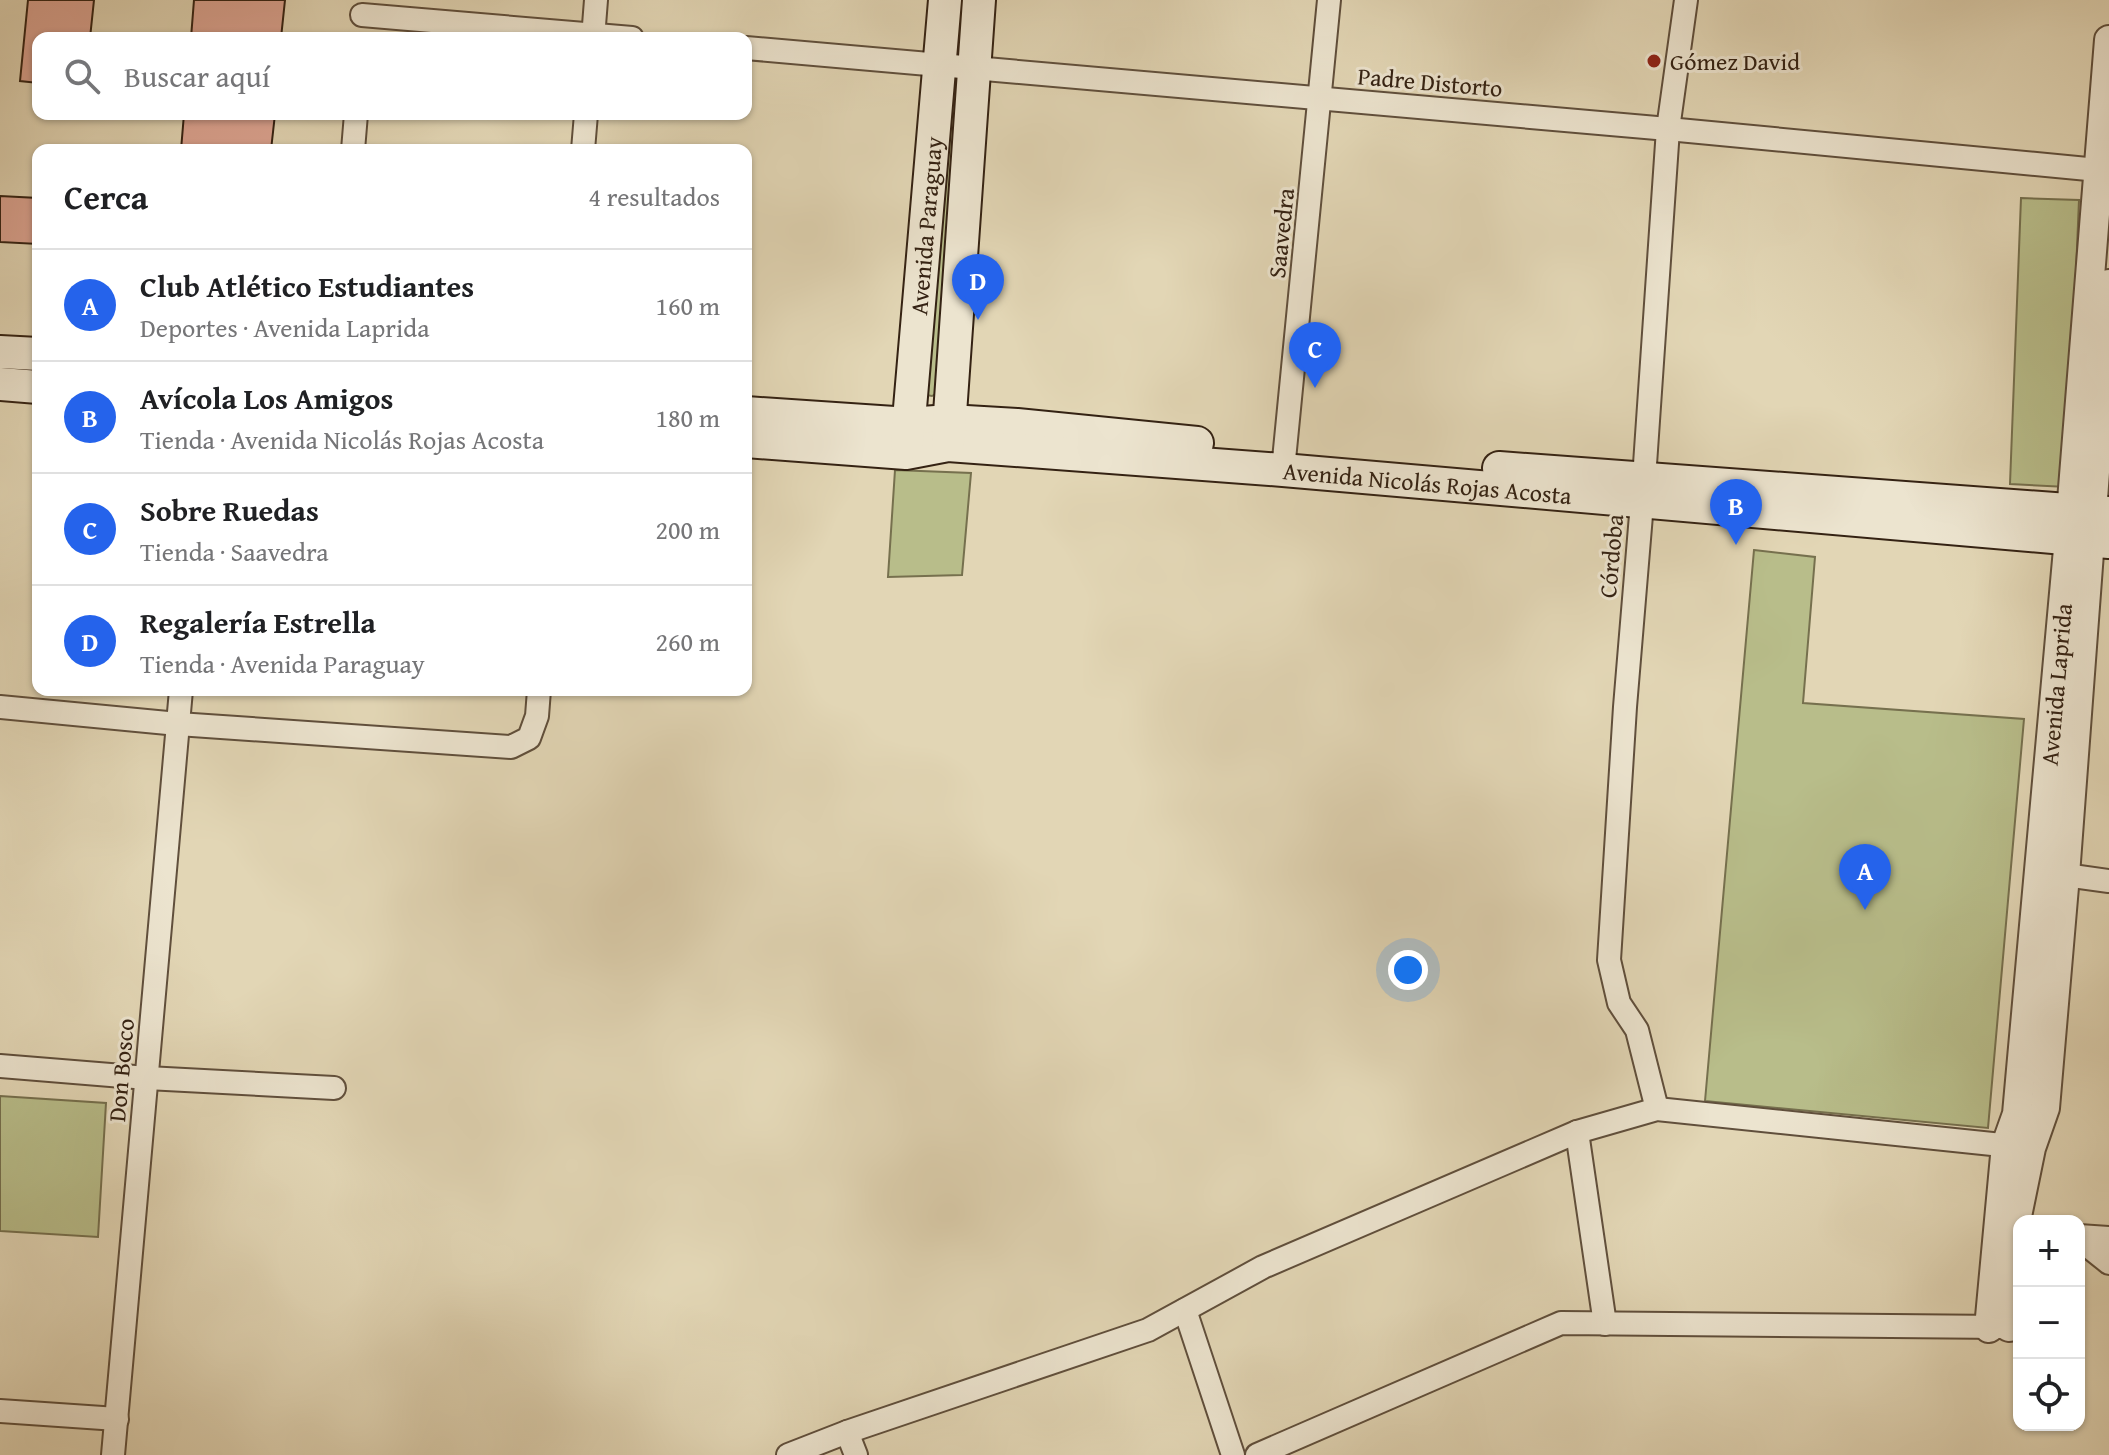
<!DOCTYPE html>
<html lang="es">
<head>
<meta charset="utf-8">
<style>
	body { margin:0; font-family:"Gentium Book Plus",serif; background:#f2f2f2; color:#202124 }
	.controls { position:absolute; right:24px; bottom:24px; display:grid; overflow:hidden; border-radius:16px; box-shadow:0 2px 6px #0004 }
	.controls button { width:72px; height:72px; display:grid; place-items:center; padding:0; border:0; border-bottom:2px solid #e0e0e0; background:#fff; color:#202124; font:40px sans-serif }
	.you { position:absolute; left:1408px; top:970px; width:28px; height:28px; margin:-20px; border:6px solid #fff; border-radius:50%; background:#1a73e8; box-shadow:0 0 0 12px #1a73e833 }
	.badge { display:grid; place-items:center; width:52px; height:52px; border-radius:50%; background:#2563eb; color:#fff; font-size:26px; font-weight:700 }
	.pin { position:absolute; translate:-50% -66px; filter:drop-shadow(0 2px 4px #0008) }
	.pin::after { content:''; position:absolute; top:42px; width:28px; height:24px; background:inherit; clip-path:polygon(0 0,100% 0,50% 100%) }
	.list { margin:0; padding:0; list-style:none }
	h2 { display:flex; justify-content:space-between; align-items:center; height:104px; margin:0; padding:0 32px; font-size:34px }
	h2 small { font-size:26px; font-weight:400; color:#757577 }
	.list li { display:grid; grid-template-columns:52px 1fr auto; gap:24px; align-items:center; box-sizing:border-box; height:112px; padding:0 32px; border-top:2px solid #e0e0e0 }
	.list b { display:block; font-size:30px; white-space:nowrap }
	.list p { margin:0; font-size:26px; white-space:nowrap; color:#757577 }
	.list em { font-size:26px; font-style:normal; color:#757577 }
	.icon { flex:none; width:44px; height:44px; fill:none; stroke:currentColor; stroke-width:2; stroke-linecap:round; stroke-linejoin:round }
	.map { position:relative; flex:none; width:2109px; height:1455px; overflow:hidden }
	.search { position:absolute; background:#fff; box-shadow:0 2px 6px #0004; left:32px; top:32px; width:720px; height:88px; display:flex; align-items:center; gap:20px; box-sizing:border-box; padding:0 28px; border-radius:16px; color:#757577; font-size:30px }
	.panel { position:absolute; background:#fff; box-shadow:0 2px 6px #0004; left:32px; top:144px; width:720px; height:552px; border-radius:16px }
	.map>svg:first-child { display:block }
	.green { fill:#b8bd8a; stroke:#76704e; stroke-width:2 }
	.building { fill:#dca492; stroke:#342213; stroke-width:2 }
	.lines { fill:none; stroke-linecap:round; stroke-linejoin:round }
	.minor-casing { stroke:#604f3c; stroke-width:26 }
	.tertiary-casing { stroke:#604f3c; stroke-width:32 }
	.secondary-casing { stroke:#342213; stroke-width:36 }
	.minor { stroke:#ece4cf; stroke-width:22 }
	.tertiary { stroke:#ece4cf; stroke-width:28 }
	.secondary { stroke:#ece4cf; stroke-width:32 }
	.poi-dot { fill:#8f2418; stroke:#ece4cf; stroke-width:3 }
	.labels { text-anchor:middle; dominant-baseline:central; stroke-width:6; stroke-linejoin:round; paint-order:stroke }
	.poi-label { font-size:24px; fill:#342213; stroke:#ece4cf; text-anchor:start }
	.street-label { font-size:24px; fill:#342213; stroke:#ece4cf }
</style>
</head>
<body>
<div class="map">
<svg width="2109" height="1455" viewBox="0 0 2109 1455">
	<rect width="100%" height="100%" fill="#e2d6b5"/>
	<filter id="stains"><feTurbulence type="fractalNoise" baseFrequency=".0025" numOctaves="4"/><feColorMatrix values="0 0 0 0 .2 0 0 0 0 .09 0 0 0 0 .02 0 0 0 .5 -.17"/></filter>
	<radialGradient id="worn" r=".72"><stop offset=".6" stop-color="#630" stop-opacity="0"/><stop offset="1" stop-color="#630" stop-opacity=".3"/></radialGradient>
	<g class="green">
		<path d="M949,81l16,1 -28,311 -5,3 -6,-1z"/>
		<path d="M2021,198l58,2 -12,287 -57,-3z"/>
		<path d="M895,470l76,3 -9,102 -74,2z"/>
		<path d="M1754,550l61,7 -12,146 221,16 -36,409 -283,-27z"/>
		<path d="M0,1096l106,7 -8,134 -98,-6z"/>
	</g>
	<g class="building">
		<path d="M28,0h66l-4,38h-52v45l-18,-2z"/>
		<path d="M194,0h91l-4,38h-90z"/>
		<path d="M184,114h91l-4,36h-90z"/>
		<path d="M0,196l38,2v46l-38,-2z"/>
	</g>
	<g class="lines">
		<g class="minor-casing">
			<g id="minor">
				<path d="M362,15l270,23"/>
				<path d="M593,38l3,-38"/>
				<path d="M746,48l922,81 441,42"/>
				<path d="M353,150l3,-36"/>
				<path d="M583,150l3,-36"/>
				<path d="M1283,470l46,-470"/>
				<path d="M0,707l178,17 333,23 18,-9 8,-22 2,-26"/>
				<path d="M2051,873l58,8"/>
				<path d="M0,1066l147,12 187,10"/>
				<path d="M1657,1109l-20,-79 -18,-27 -10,-43 16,-253 19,-228 24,-350 18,-129"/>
				<path d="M1577,1132l28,192"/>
				<path d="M2079,1236l30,2"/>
				<path d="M2079,1239l30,24"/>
				<path d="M1185,1310l48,145"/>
				<path d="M0,1411l117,8"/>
				<path d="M847,1432l9,23"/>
				<path d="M113,1455l68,-765"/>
				<path d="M788,1455l59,-23 301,-102 115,-63 314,-135 80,-23 364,38"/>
				<path d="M1257,1455l304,-132 443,4"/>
			</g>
		</g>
		<g class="tertiary-casing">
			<g id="tertiary">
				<path d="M2009,1327l6,-101 16,-78 14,-40 20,-233 44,-591"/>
				<path id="s1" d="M1989,1328l17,-183 11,-31 52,-576 40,-498"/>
			</g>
		</g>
		<g class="secondary-casing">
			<g id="secondary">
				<path d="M0,352l38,2"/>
				<path d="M0,384l38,3"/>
				<path d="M746,413l163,11 40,-3 68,4 180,18"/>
				<path id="s2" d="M746,441l160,12 42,-8 335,25 826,72"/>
				<path d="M948,442l31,-442"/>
				<path id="s3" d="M907,443l38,-443"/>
				<path d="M1499,468l610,45"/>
			</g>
		</g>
		<use href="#minor" class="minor"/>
		<use href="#tertiary" class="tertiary"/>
		<use href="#secondary" class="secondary"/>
	</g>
	<circle class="poi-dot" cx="1654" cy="61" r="8"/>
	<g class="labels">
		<g class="poi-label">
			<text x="1670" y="61">Gómez David</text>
		</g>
		<g class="street-label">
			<text transform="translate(1430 82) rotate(5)">Padre Distorto</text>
			<text stroke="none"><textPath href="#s3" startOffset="218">Avenida Paraguay</textPath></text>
			<text transform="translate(1281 233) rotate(-84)">Saavedra</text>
			<text stroke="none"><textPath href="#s2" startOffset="684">Avenida Nicolás Rojas Acosta</textPath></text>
			<text transform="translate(1611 556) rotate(-85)">Córdoba</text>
			<text stroke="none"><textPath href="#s1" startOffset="648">Avenida Laprida</textPath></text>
			<text transform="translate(121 1070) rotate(-85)">Don Bosco</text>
		</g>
	</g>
	<rect width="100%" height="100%" filter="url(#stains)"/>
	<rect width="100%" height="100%" fill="url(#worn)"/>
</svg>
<div class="controls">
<button>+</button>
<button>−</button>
<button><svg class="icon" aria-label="locate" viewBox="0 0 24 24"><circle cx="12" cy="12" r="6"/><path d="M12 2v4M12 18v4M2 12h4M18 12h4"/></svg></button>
</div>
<div class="you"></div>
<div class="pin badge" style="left:1865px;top:910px">A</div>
<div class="pin badge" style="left:1736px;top:545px">B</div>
<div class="pin badge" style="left:1315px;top:388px">C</div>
<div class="pin badge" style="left:978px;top:320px">D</div>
<div class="search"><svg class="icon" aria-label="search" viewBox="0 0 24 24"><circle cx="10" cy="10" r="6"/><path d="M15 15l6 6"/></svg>Buscar aquí</div>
<section class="panel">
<h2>Cerca<small>4 resultados</small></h2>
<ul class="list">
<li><span class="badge">A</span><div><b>Club Atlético Estudiantes</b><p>Deportes · Avenida Laprida</p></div><em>160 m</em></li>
<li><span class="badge">B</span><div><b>Avícola Los Amigos</b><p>Tienda · Avenida Nicolás Rojas Acosta</p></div><em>180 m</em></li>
<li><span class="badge">C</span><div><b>Sobre Ruedas</b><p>Tienda · Saavedra</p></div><em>200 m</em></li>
<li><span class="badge">D</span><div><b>Regalería Estrella</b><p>Tienda · Avenida Paraguay</p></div><em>260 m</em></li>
</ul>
</section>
</div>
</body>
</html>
